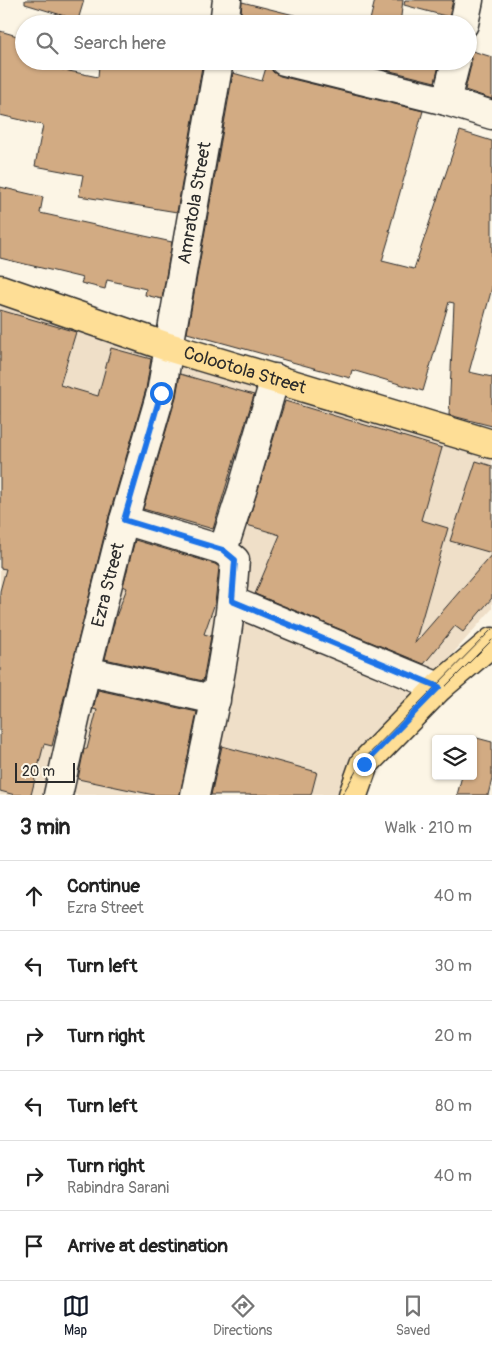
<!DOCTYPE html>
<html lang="en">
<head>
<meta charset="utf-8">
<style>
	body { margin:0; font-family:Pangolin,sans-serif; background:#f6f6f6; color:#222 }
	.controls { position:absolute; right:15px; bottom:15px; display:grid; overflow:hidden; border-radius:5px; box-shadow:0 1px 4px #0004 }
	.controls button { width:45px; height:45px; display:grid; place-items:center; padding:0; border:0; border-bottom:1px solid #e0e0e0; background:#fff; color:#222; font:25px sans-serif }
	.scale { position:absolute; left:15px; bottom:12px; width:60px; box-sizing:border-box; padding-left:5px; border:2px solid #2b2b2b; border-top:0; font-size:14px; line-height:18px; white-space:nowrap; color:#2b2b2b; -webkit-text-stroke:4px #fcf5e5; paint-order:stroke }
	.stop { position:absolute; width:15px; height:15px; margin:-11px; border:4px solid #1a73e8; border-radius:50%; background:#fff }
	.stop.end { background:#1a73e8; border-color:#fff; box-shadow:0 1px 5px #0008 }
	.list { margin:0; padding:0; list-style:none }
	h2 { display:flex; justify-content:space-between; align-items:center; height:65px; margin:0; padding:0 20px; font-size:21px }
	h2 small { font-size:16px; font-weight:400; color:#767676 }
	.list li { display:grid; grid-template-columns:32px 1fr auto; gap:15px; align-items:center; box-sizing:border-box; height:70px; padding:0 20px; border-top:1px solid #e0e0e0 }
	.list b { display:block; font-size:19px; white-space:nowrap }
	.list p { margin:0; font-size:16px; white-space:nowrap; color:#767676 }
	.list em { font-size:16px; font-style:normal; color:#767676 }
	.icon { flex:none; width:28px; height:28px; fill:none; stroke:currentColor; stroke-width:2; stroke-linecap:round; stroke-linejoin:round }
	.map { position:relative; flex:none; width:492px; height:795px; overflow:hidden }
	.search { position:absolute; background:#fff; box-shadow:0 1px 4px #0004; left:15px; right:15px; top:15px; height:55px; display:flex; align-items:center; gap:12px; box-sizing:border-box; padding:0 18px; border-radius:28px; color:#767676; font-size:19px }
	.sheet { height:485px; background:#fff }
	nav { display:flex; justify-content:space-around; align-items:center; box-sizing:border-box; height:70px; border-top:1px solid #e0e0e0; background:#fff; font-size:14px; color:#767676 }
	nav a { display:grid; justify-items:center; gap:2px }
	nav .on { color:#111827 }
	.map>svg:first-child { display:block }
	.built { fill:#efdfc8 }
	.building { fill:#d2ab83; stroke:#2b2b2b }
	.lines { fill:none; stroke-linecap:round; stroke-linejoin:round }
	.minor-casing { stroke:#2b2b2b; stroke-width:31 }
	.major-casing { stroke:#2b2b2b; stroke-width:31 }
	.minor { stroke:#fcf5e5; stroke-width:28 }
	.major { stroke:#fede96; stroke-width:28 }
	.tram { stroke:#2b2b2b; stroke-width:1 }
	.route { stroke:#1a73e8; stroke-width:6 }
	.labels { text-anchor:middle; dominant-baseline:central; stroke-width:4; stroke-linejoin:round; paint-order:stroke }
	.street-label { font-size:18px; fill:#2b2b2b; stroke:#fcf5e5 }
</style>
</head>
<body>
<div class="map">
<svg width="492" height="795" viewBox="0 0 492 795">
	<rect width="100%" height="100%" fill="#fcf5e5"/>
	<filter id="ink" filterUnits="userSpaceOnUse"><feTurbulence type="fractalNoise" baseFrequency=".02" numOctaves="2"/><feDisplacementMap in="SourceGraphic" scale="10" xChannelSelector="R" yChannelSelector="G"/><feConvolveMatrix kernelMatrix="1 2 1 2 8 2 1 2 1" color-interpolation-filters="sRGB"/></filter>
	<g filter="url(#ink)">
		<path class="built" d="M0,304l492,151v154l-120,137 -16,49h-356z"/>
		<g class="building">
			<path d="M25,0h59l-6,20 -53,-16z"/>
			<path d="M375,0h28l-3,24h-31z"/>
			<path d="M405,0h48l-4,17 -45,-12z"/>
			<path d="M242,2l64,16v6h-66z"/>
			<path d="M0,31l24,7v23h22l-1,5 53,11 1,-12 16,2v-6h88l-26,151 -98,-16 4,-21 -48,-9 8,-41 -43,-10z"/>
			<path d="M469,50l23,7v42l-27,-9 6,-25z"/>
			<path d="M268,61l5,11 7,4 143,35 -34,120h2l-9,30 32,8 46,-138 32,10v147l-23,84 23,5v49l-43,-11 5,-112 -5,-1 -26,89 -71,-21 -2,8 -163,-45 46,-260 29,8z"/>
			<path d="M350,61h90l-5,21z"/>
			<path d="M0,187l43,10 -3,16 132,29 -10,57 -17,-4 1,-6 -39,-9 -2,9 -24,-6 2,-5 -83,-20z"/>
			<path d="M0,310l76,22 -16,53 38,11 13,-48 40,11 -5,30 -37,127 -57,230 -8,-2 -13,51h-16l-15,-4v-200l6,-22 -6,-1z"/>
			<path d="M180,374l74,21 -41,134 -70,-20 33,-112z"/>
			<path d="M285,401l157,47 -21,72 27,8 -33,115 77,-89v44l-29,34 -8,-6 -31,38 -169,-70 25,-59 -33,-10z"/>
			<path d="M476,461l16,5v87l-42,-12z"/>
			<path d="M135,540l80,24 4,3 -4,36 -11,31 7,2 -8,45 -98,-22 10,-40 12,-31 -4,-2z"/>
			<path d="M98,690l99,22 -17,83h-26l-76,-16 6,-30h3l10,-39 -4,-1z"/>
			<path d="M473,737l19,5v37l-4,16h-31l5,-19h11z"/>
			<path d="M222,746l95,26 -6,23h-100z"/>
		</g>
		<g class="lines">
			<g class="minor-casing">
				<g id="minor">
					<path d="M224,24l3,-24"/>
					<path d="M464,24l5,-24"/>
					<path d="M284,61l162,40 46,14"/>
					<path d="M446,101l10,-40"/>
					<path d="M124,520l99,30"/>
					<path d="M232,601l207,86"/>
					<path d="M86,671l130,29"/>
					<path id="s1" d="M58,795l28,-124 38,-151 37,-127 58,-332"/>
					<path d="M195,795c17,-78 35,-155 40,-235l-12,-10 19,-59 33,-113"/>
				</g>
			</g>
			<g class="major-casing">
				<g id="major">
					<path id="s2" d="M0,289l168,58 324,97"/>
					<path d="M353,795l11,-31 75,-77 53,-45"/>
				</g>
			</g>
			<use href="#minor" class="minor"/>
			<use href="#major" class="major"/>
			<g class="tram">
				<path d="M446,686l46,-46"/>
				<path d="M342,795l20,-34 130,-132"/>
			</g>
		</g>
	</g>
	<g class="lines" filter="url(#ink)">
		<path class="route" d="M161,393l-37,127 99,30 12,10 -3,41 207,86 -75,77"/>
	</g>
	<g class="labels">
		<g class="street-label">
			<text stroke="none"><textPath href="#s1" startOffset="608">Amratola Street</textPath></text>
			<text stroke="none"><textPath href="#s2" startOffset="258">Colootola Street</textPath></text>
			<text stroke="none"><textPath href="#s1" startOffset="216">Ezra Street</textPath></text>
		</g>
	</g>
</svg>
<div class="controls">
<button><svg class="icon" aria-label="layers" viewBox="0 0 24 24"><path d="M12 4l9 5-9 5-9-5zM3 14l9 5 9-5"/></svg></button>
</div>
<div class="scale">20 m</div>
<div class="stop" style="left:161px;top:393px"></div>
<div class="stop end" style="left:364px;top:764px"></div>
<div class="search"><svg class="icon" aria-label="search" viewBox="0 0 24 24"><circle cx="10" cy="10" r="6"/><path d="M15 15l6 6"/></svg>Search here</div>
</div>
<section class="sheet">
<h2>3 min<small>Walk · 210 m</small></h2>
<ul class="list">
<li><svg class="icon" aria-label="ahead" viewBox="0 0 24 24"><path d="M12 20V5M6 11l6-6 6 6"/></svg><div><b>Continue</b><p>Ezra Street</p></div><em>40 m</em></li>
<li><svg class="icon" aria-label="left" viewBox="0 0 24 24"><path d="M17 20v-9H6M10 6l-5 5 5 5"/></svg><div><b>Turn left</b></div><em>30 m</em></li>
<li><svg class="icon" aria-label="right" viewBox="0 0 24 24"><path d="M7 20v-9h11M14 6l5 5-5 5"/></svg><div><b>Turn right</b></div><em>20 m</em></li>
<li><svg class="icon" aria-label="left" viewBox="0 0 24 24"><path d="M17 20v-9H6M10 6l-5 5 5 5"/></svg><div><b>Turn left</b></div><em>80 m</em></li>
<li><svg class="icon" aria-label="right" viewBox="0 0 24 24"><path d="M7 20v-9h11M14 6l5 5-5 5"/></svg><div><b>Turn right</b><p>Rabindra Sarani</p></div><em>40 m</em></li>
<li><svg class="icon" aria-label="arrive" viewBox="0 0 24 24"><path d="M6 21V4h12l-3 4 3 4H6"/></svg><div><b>Arrive at destination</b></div></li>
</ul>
</section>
<nav>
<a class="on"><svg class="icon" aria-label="map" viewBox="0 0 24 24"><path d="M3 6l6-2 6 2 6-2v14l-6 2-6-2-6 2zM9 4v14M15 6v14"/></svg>Map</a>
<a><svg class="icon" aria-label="directions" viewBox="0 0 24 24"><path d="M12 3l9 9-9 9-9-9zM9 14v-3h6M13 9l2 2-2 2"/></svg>Directions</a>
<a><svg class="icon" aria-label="saved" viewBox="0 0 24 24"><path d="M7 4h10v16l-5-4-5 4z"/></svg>Saved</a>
</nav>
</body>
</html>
